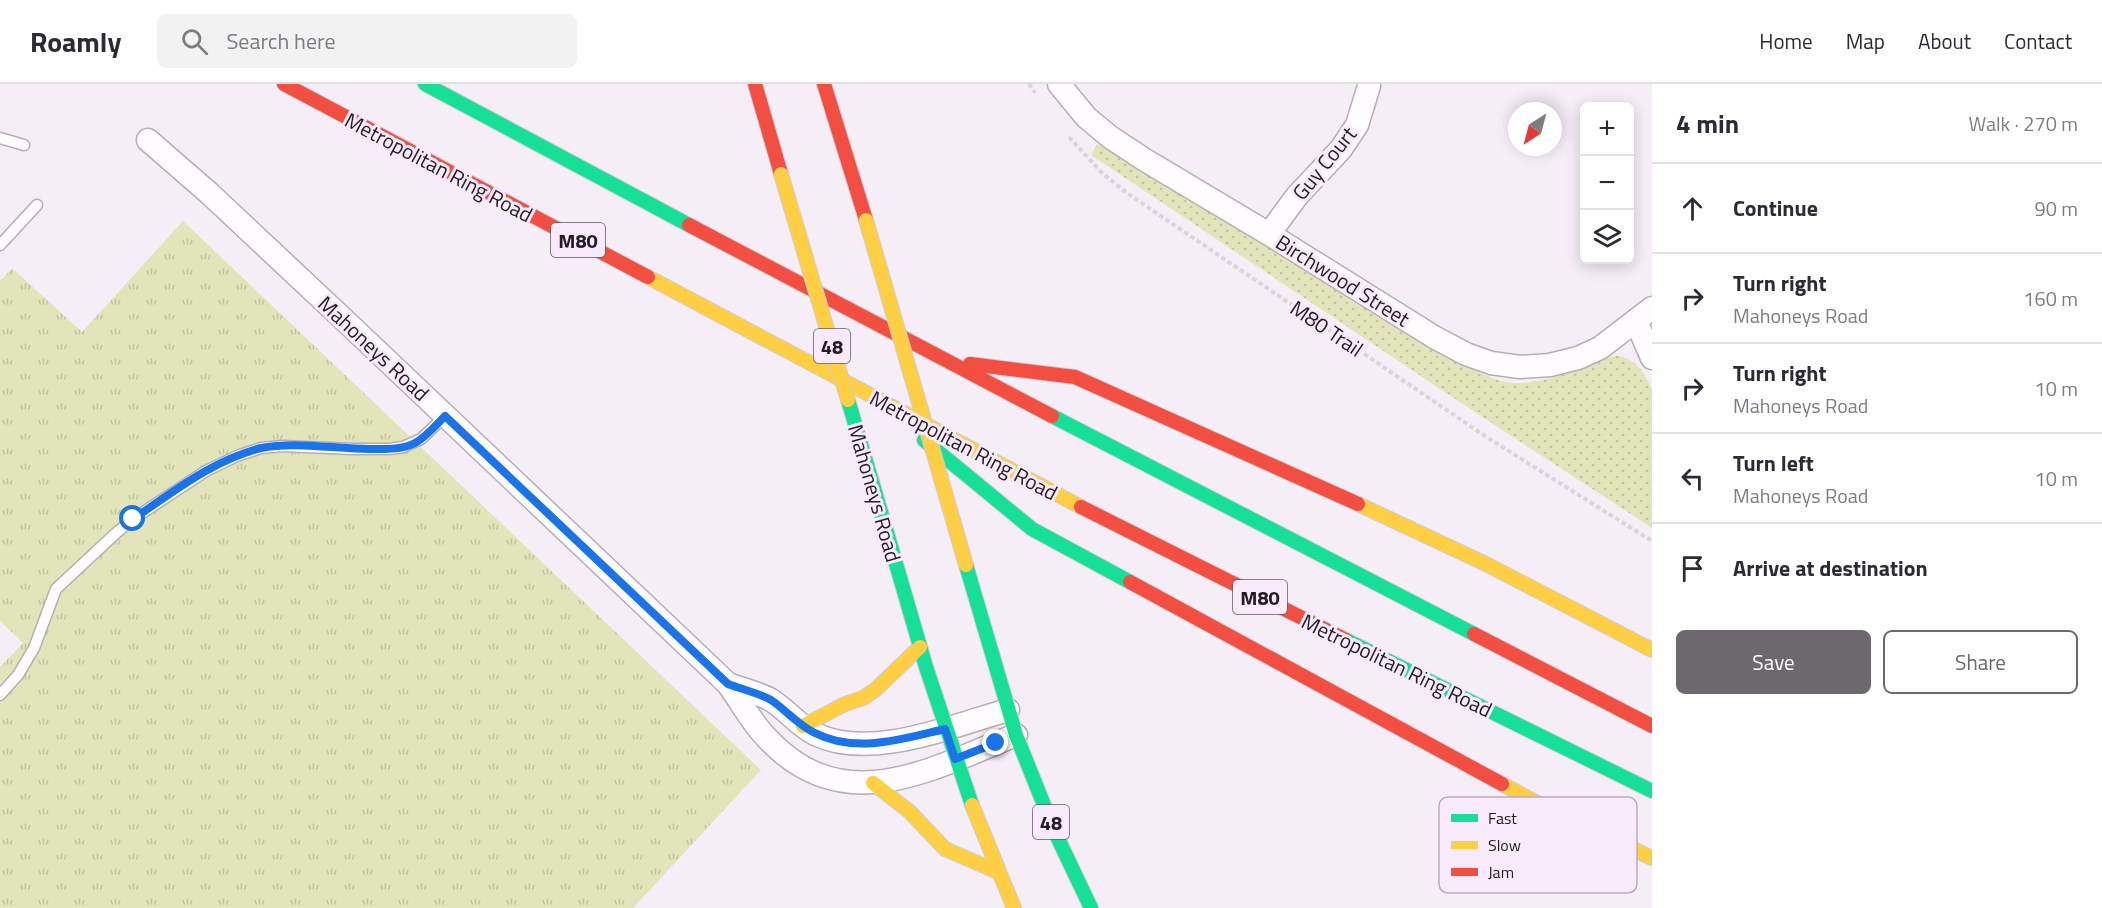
<!DOCTYPE html>
<html lang="en">
<head>
<meta charset="utf-8">
<style>
	body { margin:0; font-family:"Titillium Web",sans-serif; background:#f2f2f3; color:#2b2b33 }
	.controls { position:absolute; right:18px; top:18px; display:grid; overflow:hidden; border-radius:9px; box-shadow:0 3px 15px #0003 }
	.controls button { width:54px; height:54px; display:grid; place-items:center; padding:0; border:0; border-bottom:2px solid #e1e1e2; background:#fff; color:#2b2b33; font:30px sans-serif }
	.compass { position:absolute; left:1508px; top:18px; width:54px; height:54px; border-radius:50%; background:#fff; box-shadow:0 3px 15px #0003; rotate:216deg }
	.stop { position:absolute; width:18px; height:18px; margin:-14px; border:4px solid #1a73e8; border-radius:50%; background:#fff }
	.stop.end { background:#1a73e8; border-color:#fff; box-shadow:0 2px 6px #0008 }
	.list { margin:0; padding:0; list-style:none }
	h2 { display:flex; justify-content:space-between; align-items:center; height:78px; margin:0; padding:0 24px; font-size:26px }
	h2 small { font-size:20px; font-weight:400; color:#7c7c81 }
	.list li { display:grid; grid-template-columns:39px 1fr auto; gap:18px; align-items:center; box-sizing:border-box; height:90px; padding:0 24px; border-top:2px solid #e1e1e2 }
	.list b { display:block; font-size:22px; white-space:nowrap }
	.list p { margin:0; font-size:20px; white-space:nowrap; color:#7c7c81 }
	.list em { font-size:20px; font-style:normal; color:#7c7c81 }
	.actions { display:flex; gap:12px; padding:18px 24px }
	.actions a { flex:1; padding:14px 0; border:2px solid #6d676e; border-radius:9px; text-align:center; font-size:21px; color:#6d676e }
	.actions .main { background:#6d676e; color:#fff }
	.icon { flex:none; width:33px; height:33px; fill:none; stroke:currentColor; stroke-width:2; stroke-linecap:round; stroke-linejoin:round }
	.map { position:relative; flex:none; width:1652px; height:824px; overflow:hidden }
	header { display:flex; align-items:center; gap:36px; box-sizing:border-box; height:84px; padding:0 30px; background:#fff; border-bottom:2px solid #e1e1e2 }
	header strong { font-size:28px }
	nav { display:flex; gap:33px; margin-inline-start:auto; font-size:21px }
	.search { width:420px; height:54px; background:#f2f2f3; display:flex; align-items:center; gap:15px; box-sizing:border-box; padding:0 21px; border-radius:9px; color:#7c7c81; font-size:22px }
	main { display:flex }
	aside { flex:1; background:#fff }
	.map>svg:first-child { display:block }
	.grass { fill:url(#grass-tufts) }
	.park { fill:url(#park-dots) }
	.lines { fill:none; stroke-linecap:round; stroke-linejoin:round }
	.lane-casing { stroke:#b5aeb5; stroke-width:13 }
	.street-casing { stroke:#b5aeb5; stroke-width:25 }
	.fast-casing { stroke:#d0ccd0; stroke-width:16 }
	.slow-casing { stroke:#d0ccd0; stroke-width:16 }
	.jam-casing { stroke:#d0ccd0; stroke-width:16 }
	.path { stroke:#d8d6d8; stroke-width:4; stroke-dasharray:4.5 3; stroke-linecap:butt }
	.lane { stroke:#fefcfe; stroke-width:10 }
	.street { stroke:#fefcfe; stroke-width:22 }
	.fast { stroke:#16e098; stroke-width:14 }
	.slow { stroke:#ffcf43; stroke-width:14 }
	.jam { stroke:#f24e42; stroke-width:14 }
	.fast-bridge-casing { stroke:#d0ccd0; stroke-width:16; stroke-linecap:butt }
	.slow-bridge-casing { stroke:#d0ccd0; stroke-width:16; stroke-linecap:butt }
	.fast-bridge { stroke:#16e098; stroke-width:14 }
	.slow-bridge { stroke:#ffcf43; stroke-width:14 }
	.route { stroke:#1a73e8; stroke-width:8 }
	.labels { text-anchor:middle; dominant-baseline:central; stroke-width:6; stroke-linejoin:round; paint-order:stroke }
	.shield { fill:#f9eafb; stroke:#635b64; stroke-width:1.5 }
	.shield-label { font-size:20px; font-weight:bold; fill:#231e24 }
	.street-label { font-size:21px; fill:#231e24; stroke:#f9eafb }
	.key { fill:#f9eafb; stroke:#b9adba; stroke-width:1.5 }
	.key-label { font-size:16px; fill:#231e24 }
</style>
</head>
<body>
<header>
<strong>Roamly</strong>
<div class="search"><svg class="icon" aria-label="search" viewBox="0 0 24 24"><circle cx="10" cy="10" r="6"/><path d="M15 15l6 6"/></svg>Search here</div>
<nav><a>Home</a><a>Map</a><a>About</a><a>Contact</a></nav>
</header>
<main>
<div class="map">
<svg width="1652" height="824" viewBox="0 0 1652 824">
	<defs>
		<pattern id="grass-tufts" width="24" height="20" patternUnits="userSpaceOnUse" patternTransform="scale(1.5)"><rect width="24" height="20" fill="#e2e5b9"/><path d="M3 7l-1-3M5 7V3M7 7l1-3M15 17l-1-3M17 17v-4M19 17l1-3" fill="none" stroke="#c2c49f"/></pattern>
		<pattern id="park-dots" width="8" height="8" patternUnits="userSpaceOnUse" patternTransform="scale(1.5)"><rect width="8" height="8" fill="#e2e5b9"/><path d="M2 2h.1M6 6h.1" fill="none" stroke="#c2c49f" stroke-width="1.8" stroke-linecap="round"/></pattern>
	</defs>
	<rect width="100%" height="100%" fill="#f6eef7"/>
	<path class="grass" d="M183,137l578,549 -128,138h-633v-241l23,-24 -23,-22v-340l12,-13 70,64z"/>
	<path class="park" d="M1098,59l357,218c19,9 43,23 66,22 23,-2 45,-9 67,-16 10,-3 21,-12 30,-11 19,3 28,19 34,34v138l-203,-133 -358,-240z"/>
	<g class="lines">
		<g class="lane-casing">
			<g id="lane">
				<path d="M0,54l24,7"/>
				<path d="M0,161l37,-40"/>
				<path d="M0,611l18,-20 16,-27 22,-59 59,-55 18,-15 73,-48 31,-15 24,-8 21,-2 71,3h36l14,-2 18,-8 24,-23"/>
			</g>
		</g>
		<g class="street-casing">
			<g id="street">
				<path d="M1059,0l27,33 24,20 35,23 124,74 165,103 32,17 25,9 29,4 30,-2 28,-7 22,-10 52,-40"/>
				<path d="M148,56l62,54 146,137 372,353c12,17 23,37 37,52 77,85 164,34 251,-1"/>
				<path d="M1269,150l28,-38 44,-47 16,-24 12,-39"/>
				<path d="M1636,237l16,37"/>
				<path d="M728,600c13,5 31,9 43,16 16,10 27,25 44,34 56,27 136,-8 193,-24"/>
			</g>
		</g>
		<g class="fast-casing">
			<g id="fast">
				<path d="M425,0l264,141"/>
				<path d="M1052,332l422,218"/>
				<path d="M924,356l108,89 98,53"/>
				<path d="M883,435l43,148 46,138"/>
				<path d="M966,481l50,170 38,95 37,78"/>
				<path d="M1346,556l306,151"/>
			</g>
		</g>
		<g class="slow-casing">
			<g id="slow">
				<path d="M648,193l433,230"/>
				<path d="M1358,420l128,60 166,86"/>
				<path d="M803,642l42,-22 18,-6 12,-8 45,-43"/>
				<path d="M873,699l37,29 35,37 53,23"/>
				<path d="M1502,700l39,21 111,53"/>
				<path d="M972,721l42,103"/>
			</g>
		</g>
		<g class="jam-casing">
			<g id="jam">
				<path d="M284,0l364,193"/>
				<path d="M755,0l26,90"/>
				<path d="M824,0l42,136"/>
				<path d="M689,141l363,191"/>
				<path d="M970,280l105,13 283,127"/>
				<path d="M1081,423l265,133"/>
				<path d="M1130,498l372,202"/>
				<path d="M1474,550l178,92"/>
			</g>
		</g>
		<g class="path">
			<path d="M1029,0l6,9"/>
			<path d="M1069,53l33,36 25,20 361,245 164,103"/>
		</g>
		<use href="#lane" class="lane"/>
		<use href="#street" class="street"/>
		<use href="#fast" class="fast"/>
		<use href="#slow" class="slow"/>
		<use href="#jam" class="jam"/>
		<g class="fast-bridge-casing">
			<path id="fast-bridge" d="M848,316l35,119"/>
		</g>
		<g class="slow-bridge-casing">
			<g id="slow-bridge">
				<path d="M781,90l67,226"/>
				<path d="M866,136l100,345"/>
			</g>
		</g>
		<use href="#fast-bridge" class="fast-bridge"/>
		<use href="#slow-bridge" class="slow-bridge"/>
	</g>
	<g class="lines">
		<path class="route" d="M133,435c40,-27 80,-59 128,-71 33,-7 74,1 109,1 15,0 31,1 45,-6 11,-6 21,-18 30,-27l283,268c13,5 31,9 43,16 15,10 27,25 44,33 41,21 87,6 130,-4l10,30 41,-16"/>
	</g>
	<g class="labels">
		<g class="shield">
			<rect x="551" y="139" width="54" height="34" rx="4.5"/>
			<rect x="814" y="245" width="36" height="34" rx="4.5"/>
			<rect x="1233" y="496" width="54" height="34" rx="4.5"/>
			<rect x="1033" y="721" width="36" height="34" rx="4.5"/>
		</g>
		<g class="shield-label">
			<text x="578" y="156">M80</text>
			<text x="832" y="262">48</text>
			<text x="1260" y="513">M80</text>
			<text x="1051" y="738">48</text>
		</g>
		<g class="street-label">
			<text transform="translate(1324 79) rotate(-51)">Guy Court</text>
			<text transform="translate(439 83) rotate(28)">Metropolitan Ring Road</text>
			<text transform="translate(1343 196) rotate(32)">Birchwood Street</text>
			<text transform="translate(1327 244) rotate(34)">M80 Trail</text>
			<text transform="translate(374 264) rotate(43)">Mahoneys Road</text>
			<text transform="translate(964 361) rotate(28)">Metropolitan Ring Road</text>
			<text transform="translate(875 409) rotate(74)">Mahoneys Road</text>
			<text transform="translate(1397 581) rotate(26)">Metropolitan Ring Road</text>
		</g>
	</g>
	<rect x="1439" y="713" width="198" height="96" rx="9" class="key"/>
	<rect x="1451" y="730" width="27" height="8" fill="#16e098"/>
	<rect x="1451" y="757" width="27" height="8" fill="#ffcf43"/>
	<rect x="1451" y="784" width="27" height="8" fill="#f24e42"/>
	<g class="key-label">
		<text x="1488" y="740">Fast</text>
		<text x="1488" y="767">Slow</text>
		<text x="1488" y="794">Jam</text>
	</g>
</svg>
<div class="controls">
<button>+</button>
<button>−</button>
<button><svg class="icon" aria-label="layers" viewBox="0 0 24 24"><path d="M12 4l9 5-9 5-9-5zM3 14l9 5 9-5"/></svg></button>
</div>
<svg class="compass" viewBox="-18 -18 36 36"><path d="M0-13l5 13h-10z" fill="#e53935"/><path d="M0 13l5-13h-10z" fill="#7c7c81"/></svg>
<div class="stop" style="left:133px;top:435px"></div>
<div class="stop end" style="left:996px;top:659px"></div>
</div>
<aside>
<h2>4 min<small>Walk · 270 m</small></h2>
<ul class="list">
<li><svg class="icon" aria-label="ahead" viewBox="0 0 24 24"><path d="M12 20V5M6 11l6-6 6 6"/></svg><div><b>Continue</b></div><em>90 m</em></li>
<li><svg class="icon" aria-label="right" viewBox="0 0 24 24"><path d="M7 20v-9h11M14 6l5 5-5 5"/></svg><div><b>Turn right</b><p>Mahoneys Road</p></div><em>160 m</em></li>
<li><svg class="icon" aria-label="right" viewBox="0 0 24 24"><path d="M7 20v-9h11M14 6l5 5-5 5"/></svg><div><b>Turn right</b><p>Mahoneys Road</p></div><em>10 m</em></li>
<li><svg class="icon" aria-label="left" viewBox="0 0 24 24"><path d="M17 20v-9H6M10 6l-5 5 5 5"/></svg><div><b>Turn left</b><p>Mahoneys Road</p></div><em>10 m</em></li>
<li><svg class="icon" aria-label="arrive" viewBox="0 0 24 24"><path d="M6 21V4h12l-3 4 3 4H6"/></svg><div><b>Arrive at destination</b></div></li>
</ul>
<div class="actions"><a class="main">Save</a><a>Share</a></div>
</aside>
</main>
</body>
</html>
